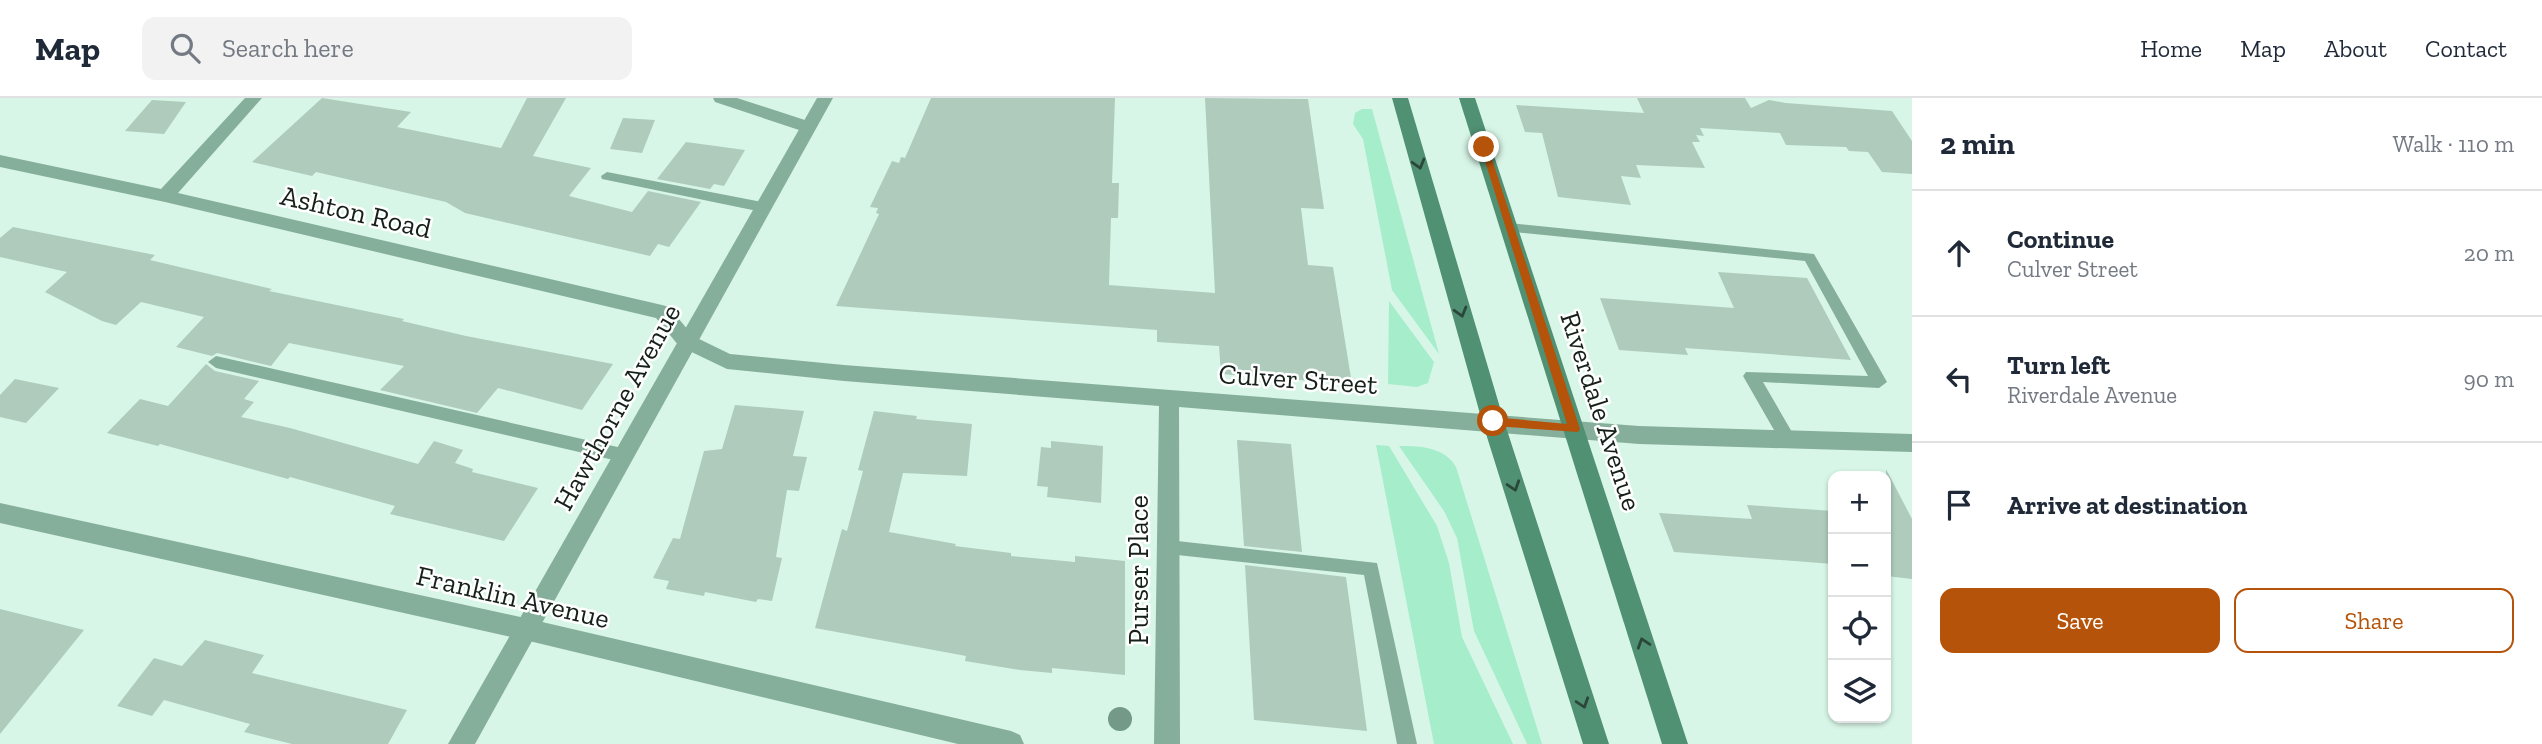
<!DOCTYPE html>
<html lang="en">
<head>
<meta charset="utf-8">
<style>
	body { margin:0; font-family:"Zilla Slab",serif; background:#f2f2f3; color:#1f2937 }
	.controls { position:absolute; right:21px; bottom:21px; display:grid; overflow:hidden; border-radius:14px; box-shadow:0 2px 5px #0004 }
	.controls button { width:63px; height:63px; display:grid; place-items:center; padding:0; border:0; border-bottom:2px solid #e0e1e3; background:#fff; color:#1f2937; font:35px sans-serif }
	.stop { position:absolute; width:21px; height:21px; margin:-16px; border:5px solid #b45309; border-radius:50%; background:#fff }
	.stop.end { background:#b45309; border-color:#fff; box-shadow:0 2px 7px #0008 }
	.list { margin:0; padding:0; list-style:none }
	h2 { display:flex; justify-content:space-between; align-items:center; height:91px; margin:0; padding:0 28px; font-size:30px }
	h2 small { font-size:23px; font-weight:400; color:#747a83 }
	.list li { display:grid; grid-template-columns:46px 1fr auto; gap:21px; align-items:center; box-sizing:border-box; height:126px; padding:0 28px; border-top:2px solid #e0e1e3 }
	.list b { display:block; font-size:26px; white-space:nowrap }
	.list p { margin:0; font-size:23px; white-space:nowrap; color:#747a83 }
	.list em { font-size:23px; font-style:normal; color:#747a83 }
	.actions { display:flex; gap:14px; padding:21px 28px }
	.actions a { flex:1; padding:16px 0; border:2px solid #b45309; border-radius:14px; text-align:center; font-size:24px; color:#b45309 }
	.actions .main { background:#b45309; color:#fff }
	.icon { flex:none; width:38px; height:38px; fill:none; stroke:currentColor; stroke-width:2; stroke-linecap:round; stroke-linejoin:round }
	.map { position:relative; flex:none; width:1912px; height:646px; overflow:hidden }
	header { display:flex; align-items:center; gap:42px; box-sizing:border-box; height:98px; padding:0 35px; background:#fff; border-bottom:2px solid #e0e1e3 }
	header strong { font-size:33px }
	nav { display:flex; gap:38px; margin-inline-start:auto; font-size:24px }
	.search { width:490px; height:63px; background:#f2f2f3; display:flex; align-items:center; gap:18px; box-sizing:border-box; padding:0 24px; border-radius:14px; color:#747a83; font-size:26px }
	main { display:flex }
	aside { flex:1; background:#fff }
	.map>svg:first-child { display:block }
	.green { fill:#a6edcb }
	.building { fill:#aecbbc }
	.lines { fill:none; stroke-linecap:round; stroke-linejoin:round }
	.service { fill:#86af9b; fill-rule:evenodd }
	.minor { fill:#86af9b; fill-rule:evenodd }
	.tertiary { fill:#86af9b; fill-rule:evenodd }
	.secondary { fill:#509073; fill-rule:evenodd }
	.tree { fill:#749988 }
	.oneway { stroke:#2a473a }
	.route { fill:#b45309 }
	.labels { text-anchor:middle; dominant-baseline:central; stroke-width:5; stroke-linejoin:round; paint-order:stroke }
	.street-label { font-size:28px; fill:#16201b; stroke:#fff }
</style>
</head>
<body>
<header>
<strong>Map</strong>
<div class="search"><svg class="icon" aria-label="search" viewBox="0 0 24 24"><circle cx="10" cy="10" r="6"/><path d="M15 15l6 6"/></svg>Search here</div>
<nav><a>Home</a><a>Map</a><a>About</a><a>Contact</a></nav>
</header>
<main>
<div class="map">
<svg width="1912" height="646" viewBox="0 0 1912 646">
	<rect width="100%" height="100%" fill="#d8f6e7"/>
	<g class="green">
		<path d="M1362,11h10l67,245 -47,-64 -29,-151 -10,-15 2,-11z"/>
		<path d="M1389,203l45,61 -6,21 -11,4 -29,-3z"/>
		<path d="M1376,347l13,1 48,80 12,37 13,74 51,107h-79z"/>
		<path d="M1399,348c21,0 46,1 57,21l86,277h-15l-53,-113 -17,-93 -13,-27z"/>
	</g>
	<g class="building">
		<path d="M322,0l89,14 -14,15 104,21 26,-50h39l-33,58 58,12 -22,28 63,16 16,-21 53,11 -32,45 -11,-3 -8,12 -185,-43 -19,-11 -130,-30 -4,4 -60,-14z"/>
		<path d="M931,0h184l-3,85h7l-1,35h-7l-2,67 106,8 -10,-195 103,1 16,110 -23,-1 7,57 25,2 19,117 -131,-10 -2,-28 -62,-4v-12l-321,-24 43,-92 -3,-1 2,-5 -8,-1 22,-46 7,2 2,-6 4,1z"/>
		<path d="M1637,0h108l6,10 18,-8 17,3 106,8 20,30v33l-30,-2 -14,-20 -19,-1 -3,-4 -60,-2 -6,-12 -80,-5 4,8 -8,-1 4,7h-8l13,26 -69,-3 5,13 -20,-2 10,29 -73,-8 -16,-64 -17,-1 -9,-27 128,8z"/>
		<path d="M152,2l34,2 -22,32 -39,-3z"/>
		<path d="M623,20l32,2 -13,33 -32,-4z"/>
		<path d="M686,44l59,8 -21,36 -10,-2 -4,5 -53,-10z"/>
		<path d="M13,129l142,28 -5,5 122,29 -3,2 135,28 -2,2 64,15 147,28 -31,46 -84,-22 -21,25 -97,-23 24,-24 -115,-23 -18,23 -54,-13 -5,3 -36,-9 28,-30 -63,-15 -25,23 -14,-4 -57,-29 22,-20 -67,-15v-19z"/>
		<path d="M1718,174l89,6 44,82 -166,-12 3,7 -69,-5 -19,-52 134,10z"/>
		<path d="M206,266l9,7 44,10 -15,18 10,3 -13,15 49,11 128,36 16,-23 29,9 -8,13 18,6 -1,3 66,16 -34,53 -114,-27 5,-8 -105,-29 -2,2 -128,-35 -2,2 -51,-13 33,-34 28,7z"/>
		<path d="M15,281l44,9 -33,35 -26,-6v-22z"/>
		<path d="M735,307l69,6 -11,45 14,1 -8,34 -12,-1 -11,67 6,1 -10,43 -14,-2 -2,3 -51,-10 -1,4 -38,-7 3,-8 -16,-3 20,-40 7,1 24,-88 18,-2z"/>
		<path d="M874,313l43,5 -1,3 56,5 -5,52 -64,-3 -14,59 67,12 -1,2 56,7v3l64,6v-6l50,5v114l-73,-7v5l-32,-3 -55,-9 1,-5 -151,-28 27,-99 5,2 16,-60 -5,-1z"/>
		<path d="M1237,342l54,4 11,108 -58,-6z"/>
		<path d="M1051,343l52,5 -2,57 -54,-6 1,-10 -11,-1 4,-39 10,1z"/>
		<path d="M1886,371l26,50v60l-26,-3z"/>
		<path d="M1747,407l86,6v53l-159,-12 -15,-39 93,6z"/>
		<path d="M1245,467l101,12 21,154 -113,-11z"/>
		<path d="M0,511l84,21 -84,104z"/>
		<path d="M205,542l59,15 -12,18 155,37 -19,34h-96l-48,-12 6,-8 -86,-24 -12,16 -35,-10 37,-48 28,8z"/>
	</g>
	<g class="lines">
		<g class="service">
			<path d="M607,74l155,30 7,5 -7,5 -160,-33 -1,-3z"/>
			<path d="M1509,125l305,31 73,128 -8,6 -116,-6 33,57 -2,5h-12l-39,-68 3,-4 122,4 -63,-115 -301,-30 -2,-3 2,-3z"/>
			<path d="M216,258l406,92 6,2 2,5 -2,5 -6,2 -406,-94 -8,-6z"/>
			<path d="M1168,442l209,23 40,181h-20l-33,-169 -196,-21 -6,-2 -3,-5 3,-5z"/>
		</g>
		<g class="minor">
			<path d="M245,0h17l-84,95 484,112 7,2 24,29 37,18 114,11 795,61 273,8v18l-273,-8 -460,-37 1,337h-26l5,-338 -315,-25 -117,-12 -48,-23 -23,-28 -491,-116 -165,-35v-12l161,34z"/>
			<path d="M713,0h24l77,25 2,4 -8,5 -6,-1 -87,-29z"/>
			<path d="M0,405l525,115 486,113 9,4 4,9h-66l-433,-104 -525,-117z"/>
		</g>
		<path class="tertiary" d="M817,0h16l-358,646h-27z"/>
		<g class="secondary">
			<path d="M1392,0h16l96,323 105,323h-26l-101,-323z"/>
			<path d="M1459,0h16l213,646h-26z"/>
		</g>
	</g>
	<circle class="tree" cx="1120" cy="621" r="12"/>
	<defs><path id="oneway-chevron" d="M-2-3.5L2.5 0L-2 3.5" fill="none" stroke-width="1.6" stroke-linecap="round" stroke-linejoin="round" transform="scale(1.75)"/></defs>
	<g class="oneway">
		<use href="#oneway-chevron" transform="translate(1419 66) rotate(74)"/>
		<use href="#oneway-chevron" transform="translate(1461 214) rotate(74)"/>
		<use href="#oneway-chevron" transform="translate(1514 388) rotate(72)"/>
		<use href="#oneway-chevron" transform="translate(1643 545) rotate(-108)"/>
		<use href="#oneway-chevron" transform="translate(1583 605) rotate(72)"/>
	</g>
	<path class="route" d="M1480,47l8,2 92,282 -2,3 -85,-6 -6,-5 6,-4 74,7z"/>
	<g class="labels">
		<g class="street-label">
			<text transform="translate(356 114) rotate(13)">Ashton Road</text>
			<text transform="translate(1298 281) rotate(4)">Culver Street</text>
			<text transform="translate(617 309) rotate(-61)">Hawthorne Avenue</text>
			<text transform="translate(1601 313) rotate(72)">Riverdale Avenue</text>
			<text transform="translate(1138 472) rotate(-90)">Purser Place</text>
			<text transform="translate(513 499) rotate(13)">Franklin Avenue</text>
		</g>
	</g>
</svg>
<div class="controls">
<button>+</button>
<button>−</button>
<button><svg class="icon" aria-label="locate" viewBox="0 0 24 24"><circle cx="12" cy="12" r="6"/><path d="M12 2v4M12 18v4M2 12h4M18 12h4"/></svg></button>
<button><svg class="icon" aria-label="layers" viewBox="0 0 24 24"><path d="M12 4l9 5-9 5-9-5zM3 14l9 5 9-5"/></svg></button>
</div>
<div class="stop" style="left:1493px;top:323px"></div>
<div class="stop end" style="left:1484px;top:49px"></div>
</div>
<aside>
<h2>2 min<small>Walk · 110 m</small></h2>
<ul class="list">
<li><svg class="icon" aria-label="ahead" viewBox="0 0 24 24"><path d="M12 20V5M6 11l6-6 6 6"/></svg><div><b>Continue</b><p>Culver Street</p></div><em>20 m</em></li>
<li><svg class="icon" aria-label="left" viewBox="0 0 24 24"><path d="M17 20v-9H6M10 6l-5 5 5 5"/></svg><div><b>Turn left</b><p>Riverdale Avenue</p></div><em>90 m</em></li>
<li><svg class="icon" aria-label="arrive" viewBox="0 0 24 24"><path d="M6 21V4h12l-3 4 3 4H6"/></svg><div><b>Arrive at destination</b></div></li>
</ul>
<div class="actions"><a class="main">Save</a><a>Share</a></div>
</aside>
</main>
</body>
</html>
